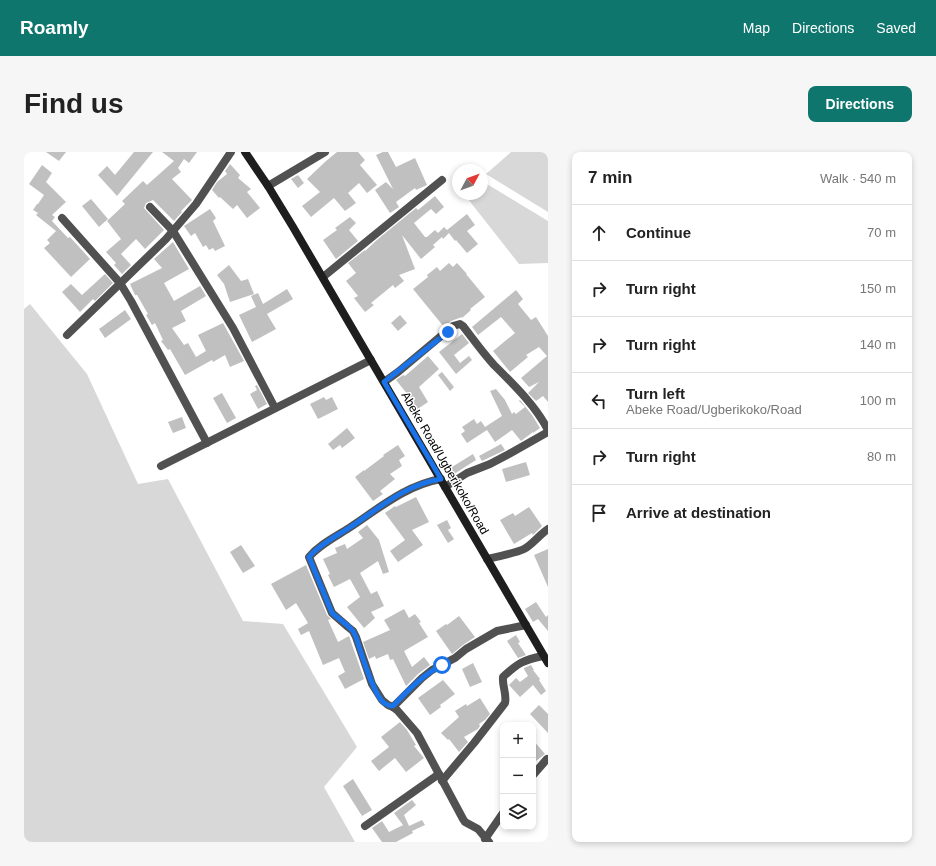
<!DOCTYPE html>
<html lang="en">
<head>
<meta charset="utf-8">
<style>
	body { margin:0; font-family:Arial,sans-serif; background:#f6f6f6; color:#222 }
	.controls { position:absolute; right:12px; bottom:12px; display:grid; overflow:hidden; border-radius:8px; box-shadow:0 2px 6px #0003 }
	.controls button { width:36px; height:36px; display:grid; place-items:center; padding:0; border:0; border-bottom:1px solid #e0e0e0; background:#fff; color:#222; font:20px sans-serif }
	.compass { position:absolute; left:428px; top:12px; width:36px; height:36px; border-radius:50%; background:#fff; box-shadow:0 2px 6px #0003; rotate:49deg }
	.stop { position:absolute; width:12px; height:12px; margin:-9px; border:3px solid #1a73e8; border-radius:50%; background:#fff }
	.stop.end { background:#1a73e8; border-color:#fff; box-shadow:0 1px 4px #0008 }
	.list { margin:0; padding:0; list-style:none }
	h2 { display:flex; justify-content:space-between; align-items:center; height:52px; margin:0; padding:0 16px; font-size:17px }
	h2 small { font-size:13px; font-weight:400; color:#767676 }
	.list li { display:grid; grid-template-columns:26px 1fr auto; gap:12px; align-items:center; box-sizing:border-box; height:56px; padding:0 16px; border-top:1px solid #e0e0e0 }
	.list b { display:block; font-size:15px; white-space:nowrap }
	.list p { margin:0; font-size:13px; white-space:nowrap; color:#767676 }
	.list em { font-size:13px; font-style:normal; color:#767676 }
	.icon { flex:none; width:22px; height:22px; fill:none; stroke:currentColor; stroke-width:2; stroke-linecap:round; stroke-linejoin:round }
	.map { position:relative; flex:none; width:524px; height:690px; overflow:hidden; border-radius:8px }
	header { display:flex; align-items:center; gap:24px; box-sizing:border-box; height:56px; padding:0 20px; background:#0f766e; color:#fff }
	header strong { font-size:19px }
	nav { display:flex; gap:22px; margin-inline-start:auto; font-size:14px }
	.intro { display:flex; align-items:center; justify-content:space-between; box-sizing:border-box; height:96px; padding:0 24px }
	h1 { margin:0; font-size:28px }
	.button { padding:10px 18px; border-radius:8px; background:#0f766e; color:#fff; font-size:14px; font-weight:700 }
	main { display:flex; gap:24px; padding:0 24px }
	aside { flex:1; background:#fff; border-radius:8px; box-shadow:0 2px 6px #0003 }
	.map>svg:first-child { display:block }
	.green { fill:#d8d8d8 }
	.building { fill:#c0c0c0 }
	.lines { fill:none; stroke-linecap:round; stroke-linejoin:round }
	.street { stroke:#515151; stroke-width:8 }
	.secondary { stroke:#1e1e1e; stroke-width:8 }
	.route { stroke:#1a73e8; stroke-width:5 }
	.labels { text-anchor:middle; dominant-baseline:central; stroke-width:3; stroke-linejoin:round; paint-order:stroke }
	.street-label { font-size:12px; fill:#000; stroke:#fff }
</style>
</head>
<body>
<header>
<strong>Roamly</strong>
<nav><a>Map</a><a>Directions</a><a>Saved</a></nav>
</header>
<div class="intro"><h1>Find us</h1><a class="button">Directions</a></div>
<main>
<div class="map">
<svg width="524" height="690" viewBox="0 0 524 690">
	<rect width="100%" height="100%" fill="#fff"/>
	<g class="green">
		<path d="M487,0h37v60l-62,-38z"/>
		<path d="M458,29l66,40v42l-29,1 -55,-70h18z"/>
		<path d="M6,152l57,70 51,110 30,-5 75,142 40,3 74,123 -33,40 31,55h-331v-533z"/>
	</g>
	<g class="building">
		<path d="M22,0h20l-7,9z"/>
		<path d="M110,0h19l-36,44 -19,-21 9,-9 8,9z"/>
		<path d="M138,0h35l-8,11 -5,-4 -6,9 3,4 -9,7 20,21 -11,11 1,1 -8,9 -21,-21 -7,3 -2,5 20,22 -19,19 -9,-10 -15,15 10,11 -9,9 -8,-9 2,-2 -10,-11 15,-13 -14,-18 18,-17 -3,-3 21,-20 4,4 27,-24z"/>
		<path d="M313,0h21l7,8 -5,5 17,20 -10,8 -8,-10 -11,10 8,10 -11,8 -11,-13 -23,19 -9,-11 18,-14 -13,-13 19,-18z"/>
		<path d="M359,0h5l8,15 19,-9 12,27 -11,5 -1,-2 -19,14 3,5 -9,6 -15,-23 11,-8 7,7 -17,-34z"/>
		<path d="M206,12l10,11 -2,3 13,11 -4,3 13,16 -13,10 -10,-13 -4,4 -13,-12 -1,1 -7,-8 5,-8 10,-8 -2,-3z"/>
		<path d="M18,13l10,8 -6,9 20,20 -14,13 3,2 -3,4 16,17 2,-1 20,22 -19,18 -27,-29 6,-5 -3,-3 9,-9 -20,-16 2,-2 -5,-3 4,-6h1l6,-9 -15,-11z"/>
		<path d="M274,23l6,8 -6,5 -7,-9z"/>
		<path d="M411,44l9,11 -8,7 -5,-5 -17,14 11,14h2l8,-7 3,3 6,-6 3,3 20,-16 8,11 -8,6 11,13 -11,9 -11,-13 -1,1 -6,-8 -6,6 -1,-2 -9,8 2,2 -14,12 -19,-24 13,34 -16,6 5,6 -9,7 -2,-3 -22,18 3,2 -9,7 -11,-14 4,-2 -12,-15 10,-8 -8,-10 17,-13v1l13,-12 38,-31 2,2z"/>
		<path d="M67,47l17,20 -9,8 -17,-21z"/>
		<path d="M186,57l6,9 -3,3 12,25 -10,5 -2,-3 -4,2 -3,-5 -3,2 -8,-14 -4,3 -7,-10z"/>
		<path d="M326,65l6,6 -7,7 9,11 -22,18 -13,-19 14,-10 -2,-2z"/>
		<path d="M149,90l16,27 -25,14 10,18 26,-15 6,10 -25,15 5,10 -14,7 12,17 4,-2 8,14 10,-6 -8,-16 25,-12 21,38 -14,6 -5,-12 -12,7 -1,-2 -27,15 -15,-26 -2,1 -7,-9 2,-1 -8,-17 -3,2 -6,-10 2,-1 -11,-19h-2l-5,-11 32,-16 -8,-9z"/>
		<path d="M425,111l4,4 4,-4 10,11h-1l19,23 -15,12 1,1 -9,8v-1l-11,4 -7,6 -31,-38 15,-12 -1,-2 10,-8 3,4z"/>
		<path d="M205,113l12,16 7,-2 6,15 -24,8 -6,-18 -7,-9z"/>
		<path d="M81,122l8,9 -18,18 -2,-2 -13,13 -18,-20 9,-8 11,11z"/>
		<path d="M263,137l6,10 -26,15 9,15 -24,13 -13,-27 17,-8 -5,-11 7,-3 5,11z"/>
		<path d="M492,138l7,9 -5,5 13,16 5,-3 12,19v66l-5,-6 -7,5 -8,-8 11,-11 -10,5 -8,-9 26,-22 -8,-9 -13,8 2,2 -18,15 -17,-21 22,-18 -14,-16 -23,18 -6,-8z"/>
		<path d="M101,158l6,9 -26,19 -6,-9z"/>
		<path d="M376,163l7,8 -9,8 -7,-8z"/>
		<path d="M438,182l7,9 -15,12 6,8 9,-7 3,4 -16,14 -17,-22z"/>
		<path d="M404,204l11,13 -20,18 9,15 -12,8 -9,-14 1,-1 -12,-15 7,-5 2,1z"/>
		<path d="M418,220l12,15 -4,4 -12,-16z"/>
		<path d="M233,233l10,19 -9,5 -8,-15 7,-4 -2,-4z"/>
		<path d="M472,237l9,11 7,14 2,-2 2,2 9,-7 -6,-6 1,-1 12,15 8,13 -7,5v-1l-12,9 -9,-11 -17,12 -8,-12 -20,13 -6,-9 4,-3 -3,-4 12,-8 3,5 4,-3 4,6 17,-11 -12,-25z"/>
		<path d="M198,241l14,25 -9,5 -14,-25z"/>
		<path d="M300,245l2,3 6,-3 6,12 -20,10 -8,-15z"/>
		<path d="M158,265l4,11 -13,5 -5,-11z"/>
		<path d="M323,276l8,10 -13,10 -2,-3 -7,5 -5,-6z"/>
		<path d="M477,292l4,6 -23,11 -3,-5z"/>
		<path d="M374,293l7,11 -6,4 3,6 -12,8 5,5 -15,12 3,3 -10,7 -18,-24 9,-7v1l20,-15 -1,-1z"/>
		<path d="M449,302l3,6 -25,16 -4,-6z"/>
		<path d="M502,310l4,13 -24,7 -4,-13z"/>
		<path d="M392,345l13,25 -17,8 11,15 -25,17 -8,-11 15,-11 -20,-27 10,-7 1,1z"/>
		<path d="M505,355l13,19 -9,9 -1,-2 -18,11 -14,-24 13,-7 2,3z"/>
		<path d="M423,368l4,8 -3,2 6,9 -6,4 -11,-18z"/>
		<path d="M343,373l12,15 10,32 -6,2 -5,-13 -18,12 11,21 6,-3 7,15 -13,6 4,6 -11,10 -17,-21 13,-10 -10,-18 -16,8 -6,-12 2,-1 -7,-15 14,-6 -2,-5 10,-4 2,5 16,-11 -5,-6z"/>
		<path d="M217,393l14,21 -12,7 -13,-21z"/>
		<path d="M524,397v38l-14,-32z"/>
		<path d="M282,413l21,50 4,4 -3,1 10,22 11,-6 15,43 -19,10 -7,-13 7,-4 -6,-14 -16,7 -14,-34 -8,4 -3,-6 10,-6 -12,-20 -10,7 -15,-26z"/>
		<path d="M512,450l10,15 2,-2v16l-10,-12 -5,3 -8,-13z"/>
		<path d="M380,457l5,9 6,-4 6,8 -2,1 9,14 -24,14 8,16 12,-10 6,8 -12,9 -12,12 -13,-27 -3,1 -2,-6 -12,5 -1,-3 -6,3 -6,-17 27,-12 -6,-10z"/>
		<path d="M435,464l16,21 -12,8 -11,9 -16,-23 10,-7 1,1z"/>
		<path d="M492,483l4,7 -2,1 8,12 -8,3 -11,-17z"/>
		<path d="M449,511l9,19 -12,5 -8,-18z"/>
		<path d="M507,513l3,5h-1l7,9 -1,1 7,11 -5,4 -8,-10 -13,12 -11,-12 7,-7 4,4 8,-6 -4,-7v-1z"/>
		<path d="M419,528l12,14 -15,11 1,2 -11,8 -12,-17z"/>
		<path d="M456,546l10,16 -5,6 -6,4 1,2 -2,3 -14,8 4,5 -9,10 -10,-13 -1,1 -7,-7 18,-16 -4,-6 11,-7 1,2z"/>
		<path d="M515,553l9,9v19l-18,-19z"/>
		<path d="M376,570l7,8 9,15 -2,1 10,12 -18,14 -11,-14 -16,13 -8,-10 18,-14 -8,-10z"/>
		<path d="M509,588l12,14 -9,7 -3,-4z"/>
		<path d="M329,627l19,31 -10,6 -19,-30z"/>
		<path d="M388,648l4,5 -12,10 5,11 13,-6 3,5 -13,6 1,2 -17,9h-14l-10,-14 10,-7 7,11 14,-7 -9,-12z"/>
	</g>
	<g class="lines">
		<g class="street">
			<path d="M244,34l57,-34"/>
			<path d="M126,55l23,24 60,97 42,80"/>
			<path d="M38,66l58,65 11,18 76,142"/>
			<path d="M299,125l119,-97"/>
			<path d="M43,183l99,-96 30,-35 35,-52"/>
			<path d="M360,230l14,-10 55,-46 7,-2 3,2c10,13 20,27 31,39 20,20 41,40 54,65"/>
			<path d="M137,314l210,-106"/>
			<path d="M421,335l22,-14 23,-9 19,-10 39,-22"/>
			<path d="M463,407c9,-2 29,-6 37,-10 9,-5 15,-14 24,-20"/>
			<path d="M369,555l-5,-2 -6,-5 -10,-16 -16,-47 -3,-6 -5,-4 -16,-14 -23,-56c10,-12 26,-20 40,-29 29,-19 57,-43 92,-49"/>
			<path d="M509,623l14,-16"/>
			<path d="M418,629l32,-38 31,-40c2,-9 -3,-17 -2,-26 15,-14 20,-17 40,-21"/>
			<path d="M341,674l74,-52"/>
			<path d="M461,687l18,-26"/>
			<path d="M465,690l-11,-13 -13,-7 -2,-3 -46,-86 -20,-23 -4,-3 29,-29 10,-8 23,-12 11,-9 31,-18 29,-6"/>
		</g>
		<path class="secondary" d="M221,0l23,34 25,41 255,436"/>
	</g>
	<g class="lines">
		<path class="route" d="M418,513c-19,10 -34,25 -49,41 -3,0 -6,-1 -9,-3 -11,-9 -23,-51 -28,-66l-3,-6 -5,-5 -16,-13 -23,-56c10,-12 26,-20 40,-29 29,-19 57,-44 92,-49l-57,-97 64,-50"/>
	</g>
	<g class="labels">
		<g class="street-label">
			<text transform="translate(421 311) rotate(60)">Abeke Road/Ugberikoko/Road</text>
		</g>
	</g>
</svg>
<div class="controls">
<button>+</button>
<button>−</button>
<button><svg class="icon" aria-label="layers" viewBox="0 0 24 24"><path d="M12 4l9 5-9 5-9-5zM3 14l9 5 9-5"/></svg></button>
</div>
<svg class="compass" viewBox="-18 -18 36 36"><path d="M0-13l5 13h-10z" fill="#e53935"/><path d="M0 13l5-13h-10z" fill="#767676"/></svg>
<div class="stop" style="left:418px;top:513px"></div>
<div class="stop end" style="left:424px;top:180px"></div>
</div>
<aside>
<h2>7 min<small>Walk · 540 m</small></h2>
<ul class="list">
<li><svg class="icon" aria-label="ahead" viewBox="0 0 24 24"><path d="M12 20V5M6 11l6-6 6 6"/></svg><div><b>Continue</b></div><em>70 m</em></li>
<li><svg class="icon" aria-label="right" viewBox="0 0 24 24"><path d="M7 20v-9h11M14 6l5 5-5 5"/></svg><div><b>Turn right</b></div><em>150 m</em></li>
<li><svg class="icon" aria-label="right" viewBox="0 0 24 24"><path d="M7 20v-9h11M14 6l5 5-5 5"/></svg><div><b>Turn right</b></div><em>140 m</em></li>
<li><svg class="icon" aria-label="left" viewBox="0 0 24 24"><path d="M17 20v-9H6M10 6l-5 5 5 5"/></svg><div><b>Turn left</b><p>Abeke Road/Ugberikoko/Road</p></div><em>100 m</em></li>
<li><svg class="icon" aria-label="right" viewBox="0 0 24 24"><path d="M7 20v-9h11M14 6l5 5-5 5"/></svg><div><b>Turn right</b></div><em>80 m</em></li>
<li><svg class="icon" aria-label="arrive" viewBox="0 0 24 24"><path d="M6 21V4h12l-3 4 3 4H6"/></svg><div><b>Arrive at destination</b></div></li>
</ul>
</aside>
</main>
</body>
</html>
